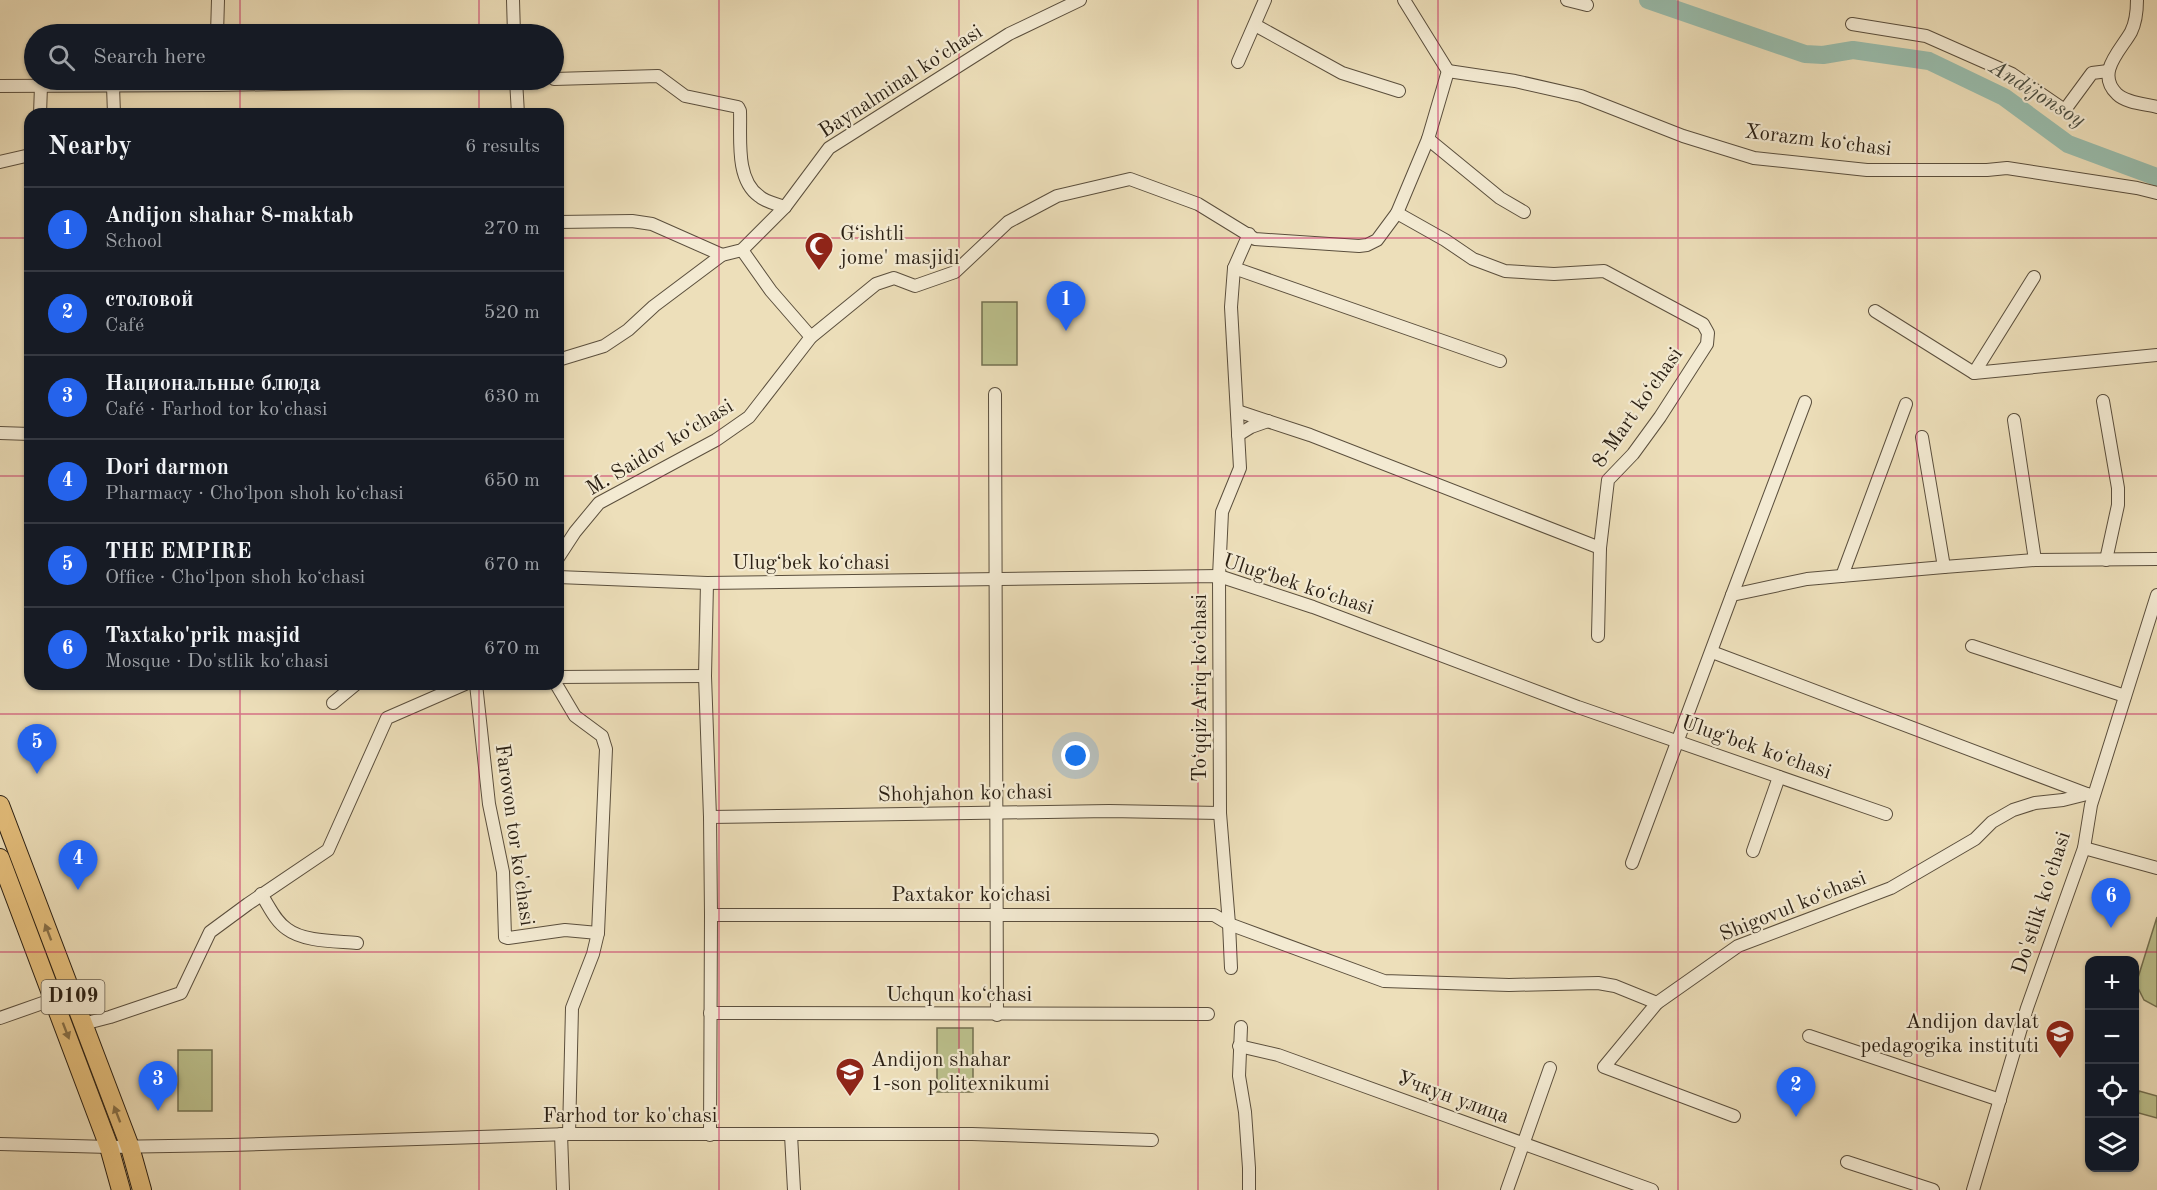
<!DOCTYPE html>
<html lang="en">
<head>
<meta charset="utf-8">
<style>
	body { margin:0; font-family:"Old Standard TT",serif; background:#242831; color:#f1f3f6 }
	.controls { position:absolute; right:18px; bottom:18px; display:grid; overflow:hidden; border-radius:12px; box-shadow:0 2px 4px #0004 }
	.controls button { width:54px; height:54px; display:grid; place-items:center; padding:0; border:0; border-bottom:2px solid #363941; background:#171b24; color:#f1f3f6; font:30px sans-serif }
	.you { position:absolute; left:1076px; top:756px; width:21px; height:21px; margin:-15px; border:4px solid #fff; border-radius:50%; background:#1a73e8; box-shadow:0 0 0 9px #1a73e833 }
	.badge { display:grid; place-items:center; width:39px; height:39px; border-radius:50%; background:#2563eb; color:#fff; font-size:20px; font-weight:700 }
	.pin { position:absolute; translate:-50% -50px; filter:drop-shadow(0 2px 3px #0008) }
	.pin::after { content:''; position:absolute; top:32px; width:21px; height:18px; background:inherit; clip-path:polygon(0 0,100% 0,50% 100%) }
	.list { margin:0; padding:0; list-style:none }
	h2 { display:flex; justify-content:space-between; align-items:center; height:78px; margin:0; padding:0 24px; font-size:26px }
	h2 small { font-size:20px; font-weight:400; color:#9ea1a6 }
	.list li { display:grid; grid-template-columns:39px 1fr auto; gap:18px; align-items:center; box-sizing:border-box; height:84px; padding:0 24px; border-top:2px solid #363941 }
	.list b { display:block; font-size:22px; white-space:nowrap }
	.list p { margin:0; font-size:20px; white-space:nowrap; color:#9ea1a6 }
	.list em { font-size:20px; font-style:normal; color:#9ea1a6 }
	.icon { flex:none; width:33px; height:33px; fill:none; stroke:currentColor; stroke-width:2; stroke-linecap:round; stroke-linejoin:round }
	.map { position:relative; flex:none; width:2157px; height:1190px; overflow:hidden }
	.search { position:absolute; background:#171b24; box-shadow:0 2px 4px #0004; left:24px; top:24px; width:540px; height:66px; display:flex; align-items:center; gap:15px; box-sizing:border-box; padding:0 21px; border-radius:33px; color:#9ea1a6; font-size:22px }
	.panel { position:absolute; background:#171b24; box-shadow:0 2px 4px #0004; left:24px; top:108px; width:540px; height:582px; border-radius:18px }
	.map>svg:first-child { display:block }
	.green { fill:#bcc18d; stroke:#737050; stroke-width:1.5 }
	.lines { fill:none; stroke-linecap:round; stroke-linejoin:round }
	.river { stroke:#99bdad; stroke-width:18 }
	.street-casing { stroke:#5b4f3d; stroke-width:14 }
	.primary-casing { stroke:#2a1f13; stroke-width:20 }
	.street { stroke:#f3ead2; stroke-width:12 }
	.primary { stroke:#e6c07d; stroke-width:18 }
	.oneway { fill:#887048 }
	.grid { fill:none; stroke:#c2185b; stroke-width:1.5; stroke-opacity:0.55 }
	.labels { text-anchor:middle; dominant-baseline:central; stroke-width:4.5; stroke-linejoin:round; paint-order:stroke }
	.shield { fill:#f3ead2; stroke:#665c4c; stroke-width:1.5 }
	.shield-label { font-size:20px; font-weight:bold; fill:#2a1f13 }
	.street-label { font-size:21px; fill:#2a1f13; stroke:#f3ead2 }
	.poi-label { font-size:21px; fill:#2a1f13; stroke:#f3ead2; text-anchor:start }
	.water-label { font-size:22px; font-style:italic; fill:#4b4e41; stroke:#f3ead2 }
</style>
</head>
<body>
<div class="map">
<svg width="2157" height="1190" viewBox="0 0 2157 1190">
	<rect width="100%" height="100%" fill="#eddfba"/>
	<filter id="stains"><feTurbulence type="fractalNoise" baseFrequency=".00333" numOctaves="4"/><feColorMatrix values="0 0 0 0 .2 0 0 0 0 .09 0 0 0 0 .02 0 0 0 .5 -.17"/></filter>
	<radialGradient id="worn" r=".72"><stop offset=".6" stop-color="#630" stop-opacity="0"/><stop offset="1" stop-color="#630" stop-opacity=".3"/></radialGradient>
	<g class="green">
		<rect x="982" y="302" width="35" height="63"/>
		<path d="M2157,917v90l-13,-7 -8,-16z"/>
		<rect x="937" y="1028" width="36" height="64"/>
		<rect x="178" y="1050" width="34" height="61"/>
		<path d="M2139,1091l18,5v22l-22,-6z"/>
	</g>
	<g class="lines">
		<path class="river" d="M1648,0l157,54 18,1 30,-5 76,11 75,36 64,47 89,33"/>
		<g class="street-casing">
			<g id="street">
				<path d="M513,0l1,34"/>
				<path d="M1404,0l44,71"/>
				<path d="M1567,0l20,5"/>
				<path d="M2137,0c0,11 -1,22 -6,32 -10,18 -36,41 -14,62 9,9 28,10 40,13"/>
				<path d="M1852,24l74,12 86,38 51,35 4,-2 25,-34 16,-2"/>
				<path d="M1255,25l87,48 57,18"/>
				<path d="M217,34l1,-34"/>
				<path d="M1238,62l27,-62"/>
				<path d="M1448,71l67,10 66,15 102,40 71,22 113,12h120l20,-2 130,20 20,5"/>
				<path d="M554,79l104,-3 27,20 53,11 2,4c1,26 -5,68 19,85 6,6 18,8 26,11"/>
				<path d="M516,80l2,34"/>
				<path d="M0,86l216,-1 308,-5"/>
				<path d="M113,86l1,28"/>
				<path d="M40,114l1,-28"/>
				<path d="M1428,139l72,59 24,14"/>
				<path d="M0,162l30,-7"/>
				<path d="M1397,213l48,27 28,19 32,12 49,3 50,-3 99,53 5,9 -1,11 -47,73 -27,37 -25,26 -8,68 -2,88"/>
				<path d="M558,222l74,-1 20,3 70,31"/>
				<path d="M742,250l29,41 40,46"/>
				<path d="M1234,268l266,93"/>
				<path d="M1875,311l99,62 183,-18"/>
				<path d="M558,360l46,-14 24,-16 26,-24 68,-51 20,-5 43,-43 44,-59 180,-114 71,-34"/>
				<path d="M1974,373l60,-96"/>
				<path d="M995,394l2,621"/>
				<path d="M2103,401l15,87v17l-12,55"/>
				<path d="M1237,411l73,24 290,113"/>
				<path d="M2014,420l21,140"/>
				<path d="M0,433l30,1"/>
				<path d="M1238,435l13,-8 17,-6"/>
				<path d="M1922,437l22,130"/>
				<path d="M558,558l17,-26 24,-29 117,-63 33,-23 62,-80 65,-53 18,-6 21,8 40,-14 53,-50 49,-26 73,-17 68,25 57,35 104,7 8,-1 10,-5 20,-27 31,-74 20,-68"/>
				<path d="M1842,576l64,-172"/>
				<path d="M558,577l149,6 512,-7 94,31 265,100 308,107"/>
				<path d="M707,583l-2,93 5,141 1,98 -1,220"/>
				<path d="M1732,595l73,-193"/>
				<path d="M1972,646l153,50"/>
				<path d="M1712,652l375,142"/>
				<path d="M558,677l147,-1"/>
				<path d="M476,684l13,120 14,68 2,65 3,1 57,-8 33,3"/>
				<path d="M556,684l19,32 27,20 4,13 -8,184 -5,21 -21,54 -3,126"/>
				<path d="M333,703l23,-19"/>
				<path d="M710,817l399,-6 111,2"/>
				<path d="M2084,848l73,20"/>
				<path d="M1753,851l26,-74"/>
				<path d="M1632,863l100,-268 75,-16 137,-12 91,-7 122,-1"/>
				<path d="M261,894c8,12 14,27 26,35 17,13 49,12 70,14"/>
				<path d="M711,915h503l15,9 155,57 125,4 89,-2 17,3 42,17"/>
				<path d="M1231,968l-2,-44 -9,-111 -1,-237 3,-64 18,-44 -9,-161 3,-39 15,-34"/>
				<path d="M710,1013l498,1"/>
				<path d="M0,1018l54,-19"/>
				<path d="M83,1024l27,-7 71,-24 29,-61 38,-28 80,-54 59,-132 78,-34"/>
				<path d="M1241,1027l-2,49 6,36 4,56v22"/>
				<path d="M1809,1036l191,64"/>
				<path d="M1239,1046l39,9 374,135"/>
				<path d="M1734,1116l-130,-49 53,-64 81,-57 153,-58 84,-49 17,-17 21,-12 22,-7 28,-3 24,-6"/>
				<path d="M561,1134l2,56"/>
				<path d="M791,1135l3,55"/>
				<path d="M0,1144l109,3 121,-2 339,-11h403l180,6"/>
				<path d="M1847,1162l86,28"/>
				<path d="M1507,1190l43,-122"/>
				<path d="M1973,1190l54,-182 57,-160 7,-43 66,-210"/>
			</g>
		</g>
		<g class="primary-casing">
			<g id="primary">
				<path d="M0,805l130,342 12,43"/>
				<path d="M0,858l109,289 12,43"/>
			</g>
		</g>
		<use href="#street" class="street"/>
		<use href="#primary" class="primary"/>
	</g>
	<defs><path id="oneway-solid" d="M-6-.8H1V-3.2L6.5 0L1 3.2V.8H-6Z" transform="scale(1.5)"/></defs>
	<g class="oneway">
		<use href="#oneway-solid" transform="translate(48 932) rotate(-111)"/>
		<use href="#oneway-solid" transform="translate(66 1031) rotate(69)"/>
		<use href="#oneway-solid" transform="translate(117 1114) rotate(-111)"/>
	</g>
	<path class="grid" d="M240,0v34M479,0v34M719,0v1190M959,0v1190M1198,0v1190M1438,0v1190M1678,0v1190M1917,0v1190M240,80v34M479,80v34M0,238h30M558,238h1599M0,476h30M558,476h1599M240,684v506M479,684v506M0,714h2157M0,952h2157"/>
	<defs>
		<g id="mosque-pin" transform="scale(1.5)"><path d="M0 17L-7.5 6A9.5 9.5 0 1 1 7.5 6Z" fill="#8f2418" stroke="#f3ead2"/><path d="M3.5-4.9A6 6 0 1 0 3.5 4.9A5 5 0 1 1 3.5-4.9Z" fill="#fff"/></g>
		<g id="university-pin" transform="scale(1.5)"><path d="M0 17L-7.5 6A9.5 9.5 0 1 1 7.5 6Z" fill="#8f2418" stroke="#f3ead2"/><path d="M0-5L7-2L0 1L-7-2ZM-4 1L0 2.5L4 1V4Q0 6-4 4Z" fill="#fff"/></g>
	</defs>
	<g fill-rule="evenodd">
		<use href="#mosque-pin" x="819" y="246"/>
		<use href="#university-pin" x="2060" y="1034"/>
		<use href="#university-pin" x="850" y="1072"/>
	</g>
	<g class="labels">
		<rect class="shield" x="41.5" y="980" width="63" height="34" rx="4.5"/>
		<g class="shield-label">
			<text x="73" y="997">D109</text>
		</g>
		<g class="street-label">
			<text transform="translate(901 82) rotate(-33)">Baynalminal koʻchasi</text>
			<text transform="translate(1818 141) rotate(7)">Xorazm koʻchasi</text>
			<text transform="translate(1638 408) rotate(-55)">8-Mart koʻchasi</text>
			<text transform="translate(660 448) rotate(-31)">M. Saidov koʻchasi</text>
			<text x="811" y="563">Ulugʻbek koʻchasi</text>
			<text transform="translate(1298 585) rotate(18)">Ulugʻbek koʻchasi</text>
			<text transform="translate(1200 688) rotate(-90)">Toʻqqiz Ariq koʻchasi</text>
			<text transform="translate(1756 748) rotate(19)">Ulugʻbek koʻchasi</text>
			<text transform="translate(965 794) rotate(-1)">Shohjahon ko'chasi</text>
			<text transform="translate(514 835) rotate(82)">Farovon tor ko'chasi</text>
			<text x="971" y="895">Paxtakor koʻchasi</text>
			<text transform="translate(2042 903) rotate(-72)">Do'stlik ko'chasi</text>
			<text transform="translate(1793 907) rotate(-22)">Shigovul koʻchasi</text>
			<text x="959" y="995">Uchqun koʻchasi</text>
			<text transform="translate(1453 1098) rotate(20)">Учкун улица</text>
			<text x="630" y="1116">Farhod tor ko'chasi</text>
		</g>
		<g class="poi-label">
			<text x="840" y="234">Gʻishtli<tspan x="840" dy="24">jome' masjidi</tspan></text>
			<text x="2039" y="1022" text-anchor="end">Andijon davlat<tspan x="2039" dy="24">pedagogika instituti</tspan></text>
			<text x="871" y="1060">Andijon shahar<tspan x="871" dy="24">1-son politexnikumi</tspan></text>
		</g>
		<g class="water-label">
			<text transform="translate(2037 94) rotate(32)">Andijonsoy</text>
		</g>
	</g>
	<rect width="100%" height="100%" filter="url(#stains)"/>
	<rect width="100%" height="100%" fill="url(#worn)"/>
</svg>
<div class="controls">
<button>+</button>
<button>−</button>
<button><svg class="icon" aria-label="locate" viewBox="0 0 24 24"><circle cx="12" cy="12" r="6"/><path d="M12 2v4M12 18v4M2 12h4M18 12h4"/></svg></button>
<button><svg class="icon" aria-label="layers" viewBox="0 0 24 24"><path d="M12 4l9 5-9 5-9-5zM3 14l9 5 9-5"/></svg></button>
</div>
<div class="you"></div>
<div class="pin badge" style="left:1066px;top:331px">1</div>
<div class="pin badge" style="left:1796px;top:1117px">2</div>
<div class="pin badge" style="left:158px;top:1111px">3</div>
<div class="pin badge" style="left:78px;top:890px">4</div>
<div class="pin badge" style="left:37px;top:774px">5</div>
<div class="pin badge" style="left:2111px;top:928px">6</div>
<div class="search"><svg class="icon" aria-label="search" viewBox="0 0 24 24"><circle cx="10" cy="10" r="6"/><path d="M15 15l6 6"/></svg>Search here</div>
<section class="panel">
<h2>Nearby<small>6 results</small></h2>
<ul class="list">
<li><span class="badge">1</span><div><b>Andijon shahar 8-maktab</b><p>School</p></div><em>270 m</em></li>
<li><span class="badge">2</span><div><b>столовой</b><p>Café</p></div><em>520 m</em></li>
<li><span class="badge">3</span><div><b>Национальные блюда</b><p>Café · Farhod tor ko'chasi</p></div><em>630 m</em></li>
<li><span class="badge">4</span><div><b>Dori darmon</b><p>Pharmacy · Choʻlpon shoh koʻchasi</p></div><em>650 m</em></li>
<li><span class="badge">5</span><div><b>THE EMPIRE</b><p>Office · Choʻlpon shoh koʻchasi</p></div><em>670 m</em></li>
<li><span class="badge">6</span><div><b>Taxtako'prik masjid</b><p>Mosque · Do'stlik ko'chasi</p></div><em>670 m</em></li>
</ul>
</section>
</div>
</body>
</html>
